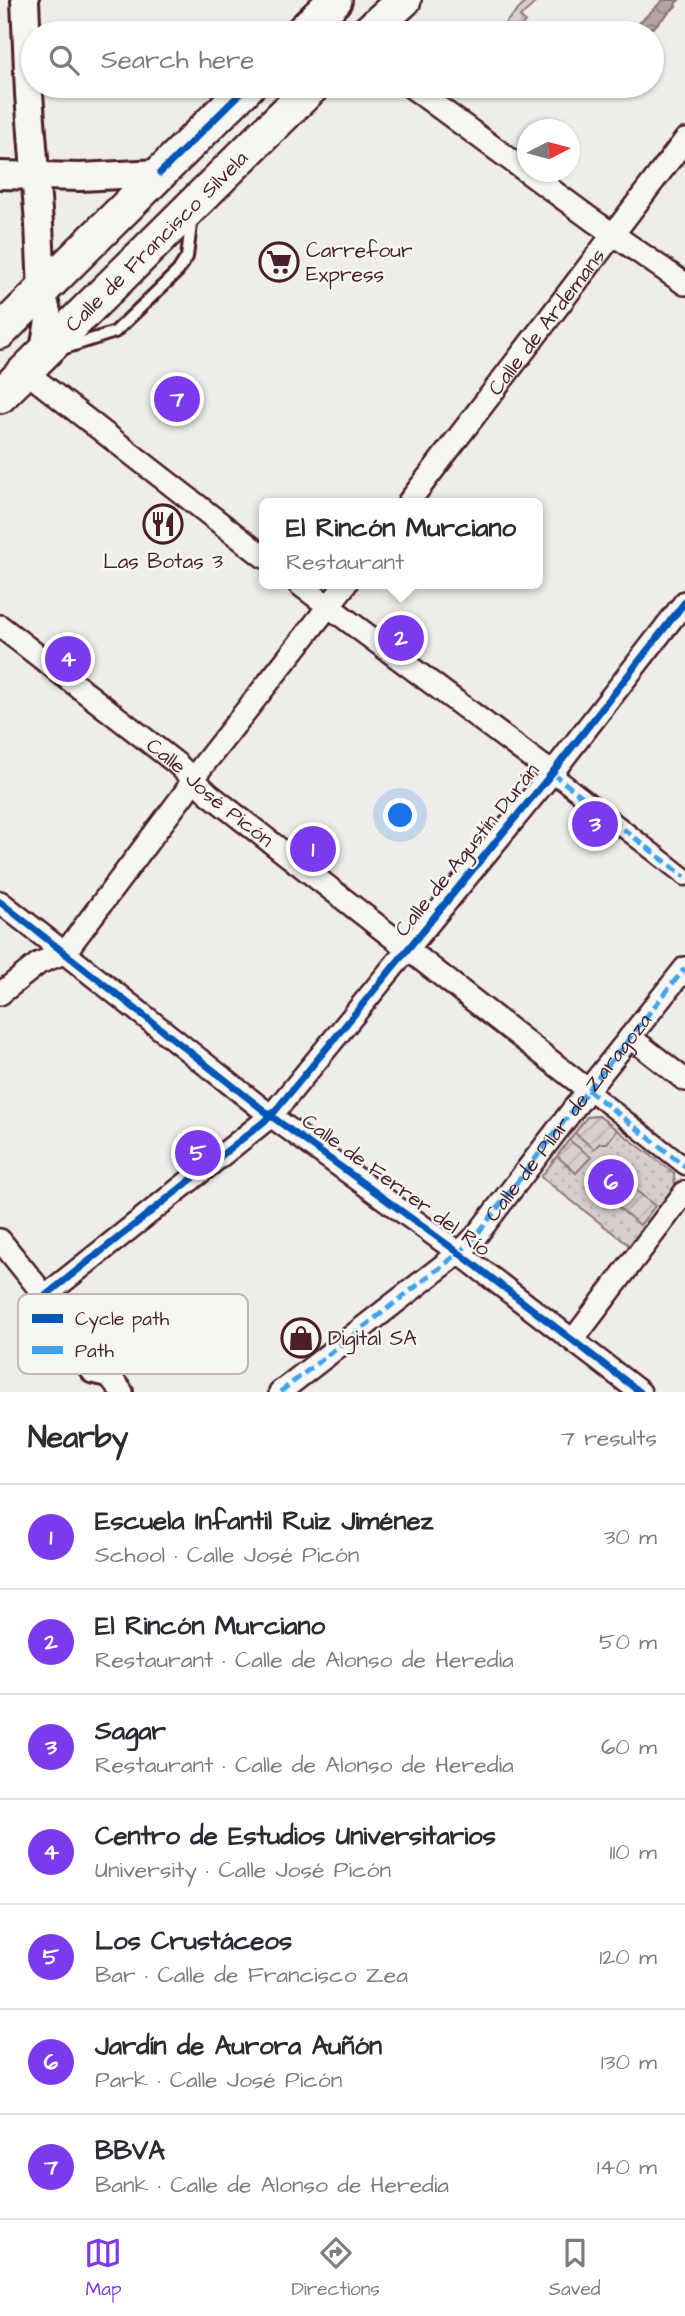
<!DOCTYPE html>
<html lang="en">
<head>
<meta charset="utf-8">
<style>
	body { margin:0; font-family:"Architects Daughter",sans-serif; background:#f2f2f3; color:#2b2b33 }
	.compass { position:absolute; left:517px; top:119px; width:63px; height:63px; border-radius:50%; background:#fff; box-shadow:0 2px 5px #0004; rotate:84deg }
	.you { position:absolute; left:401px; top:816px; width:24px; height:24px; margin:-18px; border:5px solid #fff; border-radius:50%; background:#1a73e8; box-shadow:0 0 0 10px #1a73e833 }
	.badge { display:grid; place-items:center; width:46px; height:46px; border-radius:50%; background:#7c3aed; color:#fff; font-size:23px; font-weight:700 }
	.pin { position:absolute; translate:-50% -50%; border:4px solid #fff; box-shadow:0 2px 7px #0006 }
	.popup { position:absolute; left:259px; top:498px; width:284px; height:91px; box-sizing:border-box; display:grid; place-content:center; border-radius:10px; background:#fff; filter:drop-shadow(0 2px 5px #0005); font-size:23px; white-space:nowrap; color:#7c7c81 }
	.popup b { font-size:26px; color:#2b2b33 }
	.popup::after { content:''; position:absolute; left:50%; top:100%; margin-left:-14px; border:14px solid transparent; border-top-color:#fff }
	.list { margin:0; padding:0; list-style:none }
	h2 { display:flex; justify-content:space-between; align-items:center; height:91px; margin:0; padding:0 28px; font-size:30px }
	h2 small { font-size:23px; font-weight:400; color:#7c7c81 }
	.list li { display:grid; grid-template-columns:46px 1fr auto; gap:21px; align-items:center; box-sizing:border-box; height:105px; padding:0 28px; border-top:2px solid #e1e1e2 }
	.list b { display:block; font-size:26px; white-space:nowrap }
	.list p { margin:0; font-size:23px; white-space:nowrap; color:#7c7c81 }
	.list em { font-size:23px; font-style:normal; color:#7c7c81 }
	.icon { flex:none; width:38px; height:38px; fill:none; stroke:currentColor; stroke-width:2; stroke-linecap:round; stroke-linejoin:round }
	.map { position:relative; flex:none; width:685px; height:1392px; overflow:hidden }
	.search { position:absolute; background:#fff; box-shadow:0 2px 5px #0004; left:21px; right:21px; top:21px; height:77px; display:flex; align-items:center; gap:18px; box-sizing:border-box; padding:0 24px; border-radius:38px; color:#7c7c81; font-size:26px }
	.sheet { height:826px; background:#fff }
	nav { display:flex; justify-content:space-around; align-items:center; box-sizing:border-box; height:98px; border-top:2px solid #e1e1e2; background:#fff; font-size:19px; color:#7c7c81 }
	nav a { display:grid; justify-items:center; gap:4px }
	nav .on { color:#7c3aed }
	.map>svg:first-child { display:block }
	.park { fill:url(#park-dots); stroke:#90777c; stroke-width:2 }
	.garden { fill:url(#garden-furrows); stroke:#90777c; stroke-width:2 }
	.water { fill:url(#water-waves); stroke:#8a6f74; stroke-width:2 }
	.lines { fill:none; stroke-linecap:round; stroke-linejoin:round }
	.service-casing { stroke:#4a1f2b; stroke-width:16 }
	.pedestrian-casing { stroke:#4a1f2b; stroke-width:21 }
	.minor-casing { stroke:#4a1f2b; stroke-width:26 }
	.tertiary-casing { stroke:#4a1f2b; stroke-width:32 }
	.primary-casing { stroke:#4a1f2b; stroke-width:38 }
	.service { stroke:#f6f6f2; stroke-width:10 }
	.pedestrian { stroke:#f6f6f2; stroke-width:16 }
	.minor { stroke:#f6f6f2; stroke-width:21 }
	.tertiary { stroke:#f6f6f2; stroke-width:26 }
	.primary { stroke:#f6f6f2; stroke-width:33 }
	.quiet { stroke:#40a2eb; stroke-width:5; stroke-dasharray:10 5; stroke-linecap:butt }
	.cycleway-casing { stroke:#f6f6f2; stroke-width:11 }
	.cycleway { stroke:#0057b8; stroke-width:7 }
	.labels { text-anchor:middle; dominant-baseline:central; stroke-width:5; stroke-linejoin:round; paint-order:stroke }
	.street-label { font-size:21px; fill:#4a1f2b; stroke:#f6f6f2 }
	.poi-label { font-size:21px; fill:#4a1f2b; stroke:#f6f6f2; text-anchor:start }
	.key { fill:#f6f6f2; stroke:#c2b6b6; stroke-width:2 }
	.key-label { font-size:19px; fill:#4a1f2b }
</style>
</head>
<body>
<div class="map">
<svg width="685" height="1392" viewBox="0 0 685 1392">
	<defs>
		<pattern id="park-dots" width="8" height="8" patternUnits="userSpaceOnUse" patternTransform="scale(1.75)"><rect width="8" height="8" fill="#d7cfce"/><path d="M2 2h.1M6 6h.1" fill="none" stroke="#bab1b1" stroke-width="1.8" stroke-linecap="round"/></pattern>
		<pattern id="garden-furrows" width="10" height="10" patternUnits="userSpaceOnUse" patternTransform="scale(1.75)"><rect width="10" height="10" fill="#d7cfce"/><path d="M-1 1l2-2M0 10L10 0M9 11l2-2" fill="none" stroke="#bab1b1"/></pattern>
		<pattern id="water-waves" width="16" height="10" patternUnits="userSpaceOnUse" patternTransform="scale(1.75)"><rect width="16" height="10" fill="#b4a4a5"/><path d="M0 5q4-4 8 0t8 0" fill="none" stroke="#948587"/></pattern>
	</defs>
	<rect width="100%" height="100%" fill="#efedea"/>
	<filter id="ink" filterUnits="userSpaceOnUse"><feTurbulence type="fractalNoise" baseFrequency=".0143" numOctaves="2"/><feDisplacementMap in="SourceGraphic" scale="14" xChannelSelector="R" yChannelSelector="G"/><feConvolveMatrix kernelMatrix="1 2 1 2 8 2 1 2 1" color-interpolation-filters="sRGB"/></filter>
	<g filter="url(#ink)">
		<path class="park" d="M599,1116l75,57 1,15 -45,58 -89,-69 46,-60z"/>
		<g class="garden">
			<path d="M528,0h10l-18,17 5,5 -11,11 -9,-10z"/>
			<path d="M599,1116l18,14 -10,13h-7l-6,6 -19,-16 12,-16z"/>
			<path d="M569,1140l22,17 -15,16 -19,-17z"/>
			<path d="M611,1170l44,36 -15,19 -44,-36z"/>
		</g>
		<path class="water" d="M663,0h16l-4,4 1,2 -23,22 -2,-1 -5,5 -8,-8z"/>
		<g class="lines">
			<g class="service-casing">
				<g id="service">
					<path d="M62,349l53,-17 63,-61 9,-14 5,-41"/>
					<path d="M50,1328l40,49 22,5"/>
				</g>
			</g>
			<g class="pedestrian-casing">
				<g id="pedestrian">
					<path d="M552,773l133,104"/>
					<path d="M588,1090l97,76"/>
				</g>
			</g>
			<g class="minor-casing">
				<g id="minor">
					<path d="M410,86l181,133 94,65"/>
					<path d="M26,372l238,185"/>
					<path id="s1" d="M408,503l277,-363"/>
					<path d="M299,584l253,189"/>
					<path id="s2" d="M0,626l176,137 33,31 379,296"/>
					<path d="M0,902l271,214 188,137 181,139"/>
					<path d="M0,994l39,-31 25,-10 5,-6 115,-153 13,-21 149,-189"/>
					<path d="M630,1037l55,43"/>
					<path d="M0,1240l122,152"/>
					<path d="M45,1296l226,-180 281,-343 133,-171"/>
					<path d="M573,1340l112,-148"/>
					<path id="s3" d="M280,1392l179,-139 17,-17 112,-146 97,-122"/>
				</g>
			</g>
			<g class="tertiary-casing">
				<g id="tertiary">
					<path d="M25,0l4,94 10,130 3,67 7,30 -6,34"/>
					<path d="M0,175l80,2 80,-4"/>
				</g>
			</g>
			<g class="primary-casing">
				<g id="primary">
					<path d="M301,33l34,-33"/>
					<path d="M367,33l37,-33"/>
					<path d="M0,332l248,-246"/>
					<path id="s4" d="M0,396l313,-310"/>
				</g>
			</g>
			<use href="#service" class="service"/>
			<use href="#pedestrian" class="pedestrian"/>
			<use href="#minor" class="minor"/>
			<use href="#tertiary" class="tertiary"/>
			<use href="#primary" class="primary"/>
			<g class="quiet">
				<path d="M552,773l133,104"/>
				<path d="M588,1090l97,76"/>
				<path d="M280,1392l179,-139 17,-17 112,-146 97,-122"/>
			</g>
			<g class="cycleway-casing">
				<g id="cycleway">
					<path d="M160,173l88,-87"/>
					<path d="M0,902l271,214 188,137 181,139"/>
					<path d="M45,1296l226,-180 281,-343 133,-171"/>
				</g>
			</g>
			<use href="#cycleway" class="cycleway"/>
		</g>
	</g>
	<defs>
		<g id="supermarket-ring" transform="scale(2.0125)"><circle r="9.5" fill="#f6f6f2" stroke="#4a1f2b" stroke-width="1.5"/><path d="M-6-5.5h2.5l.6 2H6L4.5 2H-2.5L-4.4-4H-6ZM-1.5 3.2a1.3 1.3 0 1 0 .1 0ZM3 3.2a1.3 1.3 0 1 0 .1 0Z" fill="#4a1f2b"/></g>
		<g id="restaurant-ring" transform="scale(2.0125)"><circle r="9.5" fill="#f6f6f2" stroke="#4a1f2b" stroke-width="1.5"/><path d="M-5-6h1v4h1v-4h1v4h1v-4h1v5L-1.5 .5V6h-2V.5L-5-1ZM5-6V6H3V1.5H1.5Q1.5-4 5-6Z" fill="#4a1f2b"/></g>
		<g id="shop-ring" transform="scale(2.0125)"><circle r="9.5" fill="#f6f6f2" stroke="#4a1f2b" stroke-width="1.5"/><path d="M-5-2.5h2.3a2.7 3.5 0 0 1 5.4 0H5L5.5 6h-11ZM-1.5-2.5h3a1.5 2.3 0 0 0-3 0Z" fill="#4a1f2b"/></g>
	</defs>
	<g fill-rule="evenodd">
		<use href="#supermarket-ring" x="279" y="262"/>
		<use href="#restaurant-ring" x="163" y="524"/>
		<use href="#shop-ring" x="301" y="1338"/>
	</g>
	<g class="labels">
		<g class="street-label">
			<text stroke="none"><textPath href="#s4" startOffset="220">Calle de Francisco Silvela</textPath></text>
			<text stroke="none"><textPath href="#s1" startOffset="228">Calle de Ardemans</textPath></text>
			<text stroke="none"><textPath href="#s2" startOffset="268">Calle José Picón</textPath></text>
			<text transform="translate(467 850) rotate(-51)">Calle de Agustín Durán</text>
			<text stroke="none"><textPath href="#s3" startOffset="401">Calle de Pilar de Zaragoza</textPath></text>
			<text transform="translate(396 1185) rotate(36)">Calle de Ferrer del Río</text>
		</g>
		<g class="poi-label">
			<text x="306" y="250">Carrefour<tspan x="306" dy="24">Express</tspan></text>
			<text x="163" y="561" text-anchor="middle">Las Botas 3</text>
			<text x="328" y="1338">Digital SA</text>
		</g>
	</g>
	<rect x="18" y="1294" width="230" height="80" rx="10" class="key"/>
	<rect x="32" y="1314" width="31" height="9" fill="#0057b8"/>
	<rect x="32" y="1346" width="31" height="8" fill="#40a2eb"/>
	<g class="key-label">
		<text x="75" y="1325">Cycle path</text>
		<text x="75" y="1357">Path</text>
	</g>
</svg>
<svg class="compass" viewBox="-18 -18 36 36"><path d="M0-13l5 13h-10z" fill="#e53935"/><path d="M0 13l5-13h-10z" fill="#7c7c81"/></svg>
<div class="you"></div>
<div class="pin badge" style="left:313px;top:849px">1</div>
<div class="pin badge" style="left:401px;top:638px">2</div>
<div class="popup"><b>El Rincón Murciano</b>Restaurant</div>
<div class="pin badge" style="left:595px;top:824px">3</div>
<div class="pin badge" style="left:68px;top:659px">4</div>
<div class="pin badge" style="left:198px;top:1153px">5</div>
<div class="pin badge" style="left:611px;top:1182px">6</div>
<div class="pin badge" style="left:177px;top:399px">7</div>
<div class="search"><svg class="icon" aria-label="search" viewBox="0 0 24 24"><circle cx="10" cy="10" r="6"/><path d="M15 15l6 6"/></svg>Search here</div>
</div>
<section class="sheet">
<h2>Nearby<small>7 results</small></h2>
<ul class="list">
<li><span class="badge">1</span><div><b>Escuela Infantil Ruiz Jiménez</b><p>School · Calle José Picón</p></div><em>30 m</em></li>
<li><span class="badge">2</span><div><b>El Rincón Murciano</b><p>Restaurant · Calle de Alonso de Heredia</p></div><em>50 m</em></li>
<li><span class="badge">3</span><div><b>Sagar</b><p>Restaurant · Calle de Alonso de Heredia</p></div><em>60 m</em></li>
<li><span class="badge">4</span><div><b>Centro de Estudios Universitarios</b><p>University · Calle José Picón</p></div><em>110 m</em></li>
<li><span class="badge">5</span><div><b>Los Crustáceos</b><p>Bar · Calle de Francisco Zea</p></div><em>120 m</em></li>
<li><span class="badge">6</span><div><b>Jardín de Aurora Auñón</b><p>Park · Calle José Picón</p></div><em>130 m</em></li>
<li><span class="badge">7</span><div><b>BBVA</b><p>Bank · Calle de Alonso de Heredia</p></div><em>140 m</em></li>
</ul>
</section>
<nav>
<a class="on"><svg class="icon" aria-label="map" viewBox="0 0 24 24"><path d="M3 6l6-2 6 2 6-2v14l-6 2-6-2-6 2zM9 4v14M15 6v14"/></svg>Map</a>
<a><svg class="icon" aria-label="directions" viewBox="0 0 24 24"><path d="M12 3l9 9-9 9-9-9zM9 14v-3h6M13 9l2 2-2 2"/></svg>Directions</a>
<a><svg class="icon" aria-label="saved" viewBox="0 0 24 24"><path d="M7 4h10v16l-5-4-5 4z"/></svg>Saved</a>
</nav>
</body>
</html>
